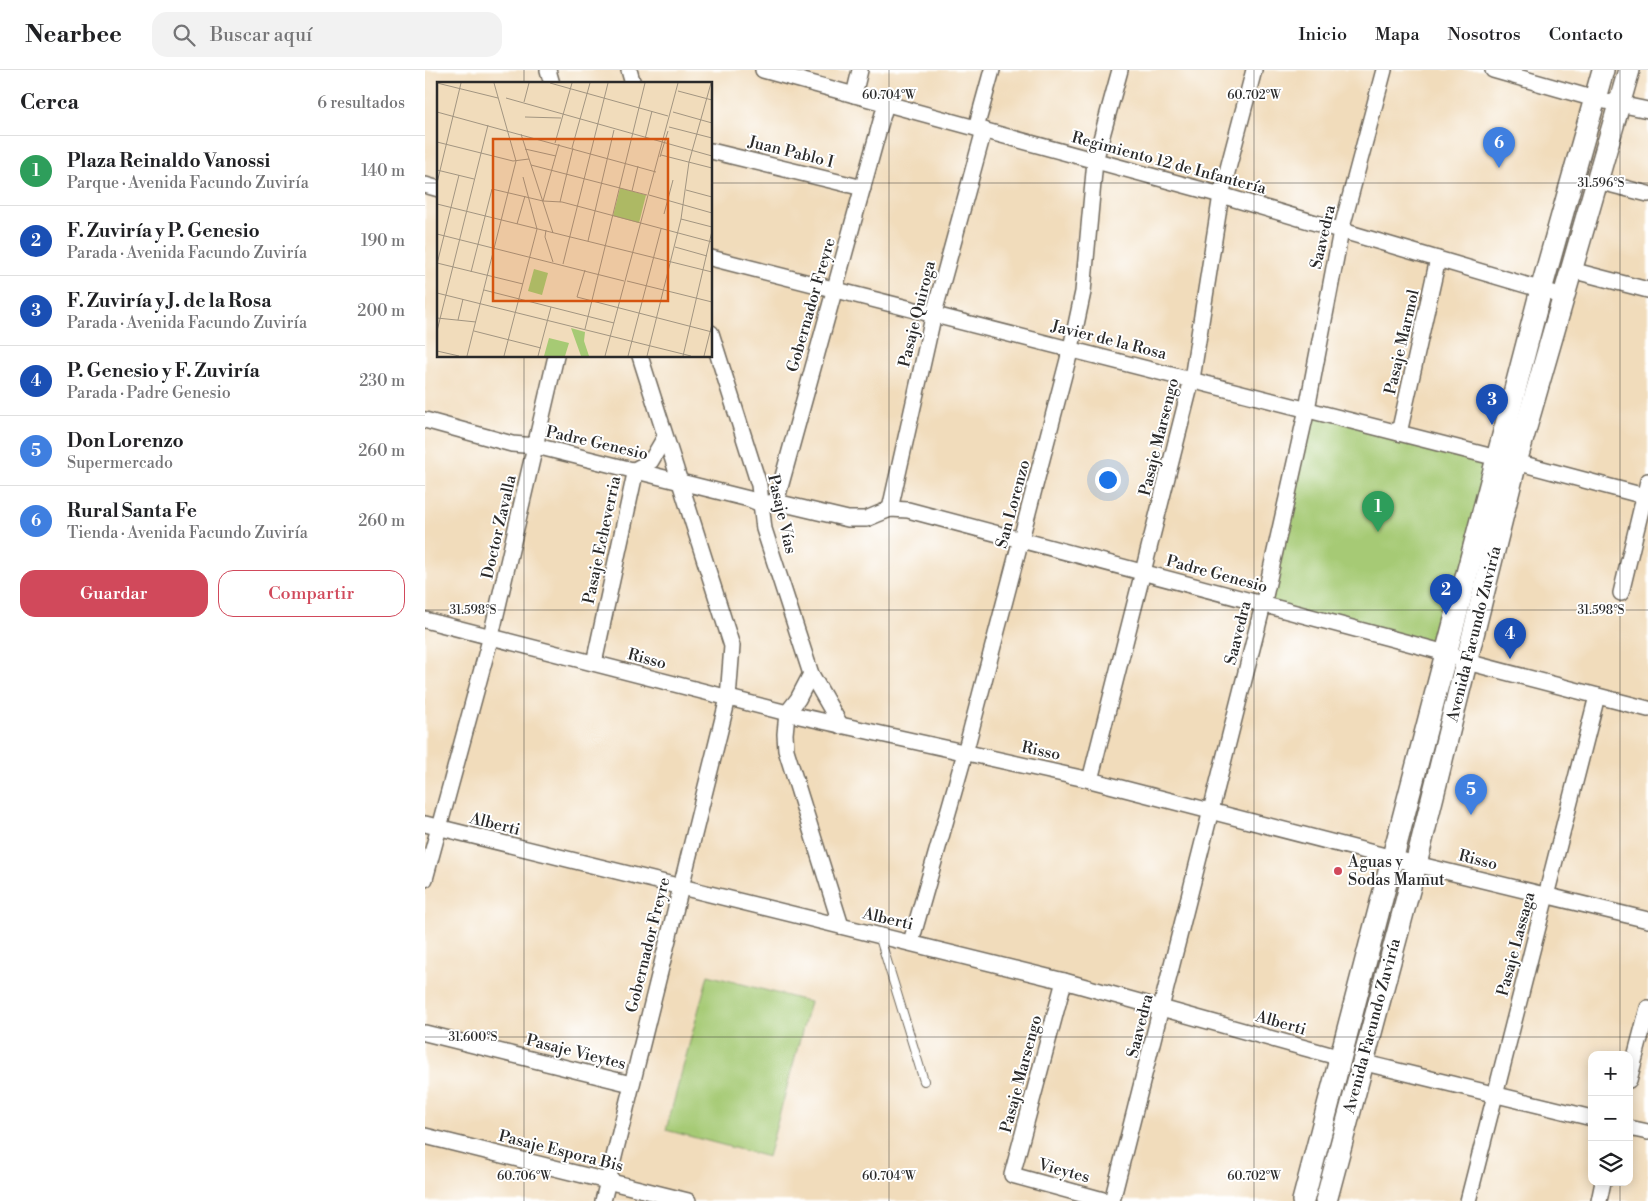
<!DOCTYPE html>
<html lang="es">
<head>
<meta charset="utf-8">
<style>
	body { margin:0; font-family:"Libre Bodoni",serif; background:#f2f2f2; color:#202124 }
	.controls { position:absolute; right:15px; bottom:15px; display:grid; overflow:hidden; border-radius:10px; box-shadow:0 2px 12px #0003 }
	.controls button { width:45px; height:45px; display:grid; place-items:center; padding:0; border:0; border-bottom:1px solid #e0e0e0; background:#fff; color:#202124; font:25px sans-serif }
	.you { position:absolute; left:682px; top:409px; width:18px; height:18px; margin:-12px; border:4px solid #fff; border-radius:50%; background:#1a73e8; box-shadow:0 0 0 8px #1a73e833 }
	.badge { display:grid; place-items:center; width:32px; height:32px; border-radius:50%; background:#d1495b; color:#fff; font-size:16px; font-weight:700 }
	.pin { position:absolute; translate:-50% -41px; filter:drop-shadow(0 1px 2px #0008) }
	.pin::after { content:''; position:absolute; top:26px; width:18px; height:15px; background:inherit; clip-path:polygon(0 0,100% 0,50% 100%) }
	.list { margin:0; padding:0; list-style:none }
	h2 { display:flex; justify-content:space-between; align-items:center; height:65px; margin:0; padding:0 20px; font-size:21px }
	h2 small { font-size:16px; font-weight:400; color:#757577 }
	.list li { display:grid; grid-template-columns:32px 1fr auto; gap:15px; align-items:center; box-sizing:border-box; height:70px; padding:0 20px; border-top:1px solid #e0e0e0 }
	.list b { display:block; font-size:19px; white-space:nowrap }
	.list p { margin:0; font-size:16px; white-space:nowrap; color:#757577 }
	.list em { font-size:16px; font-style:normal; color:#757577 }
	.actions { display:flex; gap:10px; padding:15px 20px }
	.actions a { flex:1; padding:11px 0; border:1px solid #d1495b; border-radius:15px; text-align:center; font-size:18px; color:#d1495b }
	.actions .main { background:#d1495b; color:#fff }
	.icon { flex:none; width:28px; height:28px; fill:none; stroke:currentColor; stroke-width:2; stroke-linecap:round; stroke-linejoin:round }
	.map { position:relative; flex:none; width:1223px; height:1131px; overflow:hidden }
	header { display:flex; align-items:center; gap:30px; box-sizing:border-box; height:70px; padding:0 25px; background:#fff; border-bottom:1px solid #e0e0e0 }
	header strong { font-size:24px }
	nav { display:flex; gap:28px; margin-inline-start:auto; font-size:18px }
	.search { width:350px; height:45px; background:#f2f2f2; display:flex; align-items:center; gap:12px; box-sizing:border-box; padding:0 18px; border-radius:15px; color:#757577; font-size:19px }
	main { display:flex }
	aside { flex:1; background:#fff }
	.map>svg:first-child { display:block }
	.green { fill:#a6ca74; stroke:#687a50 }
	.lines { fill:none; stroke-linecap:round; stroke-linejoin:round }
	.lane-casing { stroke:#70695d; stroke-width:10 }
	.street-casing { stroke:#70695d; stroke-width:18 }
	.secondary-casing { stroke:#70695d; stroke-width:24 }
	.lane { stroke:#fff; stroke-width:8 }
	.street { stroke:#fff; stroke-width:15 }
	.secondary { stroke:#fff; stroke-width:21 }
	.ticks { fill:none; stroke:#2b2b2b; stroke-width:1; stroke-opacity:0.45 }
	.poi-dot { fill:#d1495b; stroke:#fff; stroke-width:2 }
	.labels { text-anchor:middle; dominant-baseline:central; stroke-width:4; stroke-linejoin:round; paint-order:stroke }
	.street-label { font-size:16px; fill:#2b2b2b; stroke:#fff }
	.poi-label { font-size:16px; fill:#2b2b2b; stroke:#fff; text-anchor:start }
	.inset-road { fill:none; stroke:#a29581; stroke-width:1 }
	.view { fill:#d5540f; fill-opacity:0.15; stroke:#d5540f; stroke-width:2.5 }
	.inset-edge { fill:none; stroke:#2b2b2b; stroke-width:2.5 }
	.ticks-label { font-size:12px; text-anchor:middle; fill:#2b2b2b; stroke:#fff; stroke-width:4; stroke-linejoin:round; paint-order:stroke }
</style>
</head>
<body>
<header>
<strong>Nearbee</strong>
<div class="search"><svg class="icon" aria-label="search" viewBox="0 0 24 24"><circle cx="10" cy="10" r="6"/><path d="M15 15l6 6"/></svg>Buscar aquí</div>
<nav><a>Inicio</a><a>Mapa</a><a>Nosotros</a><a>Contacto</a></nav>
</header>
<main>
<aside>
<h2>Cerca<small>6 resultados</small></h2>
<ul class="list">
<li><span class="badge" style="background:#2e9e5b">1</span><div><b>Plaza Reinaldo Vanossi</b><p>Parque · Avenida Facundo Zuviría</p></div><em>140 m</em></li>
<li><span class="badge" style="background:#1a4fb4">2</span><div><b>F. Zuviría y P. Genesio</b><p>Parada · Avenida Facundo Zuviría</p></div><em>190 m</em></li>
<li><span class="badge" style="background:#1a4fb4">3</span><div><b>F. Zuviría y J. de la Rosa</b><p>Parada · Avenida Facundo Zuviría</p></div><em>200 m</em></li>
<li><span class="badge" style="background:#1a4fb4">4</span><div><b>P. Genesio y F. Zuviría</b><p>Parada · Padre Genesio</p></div><em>230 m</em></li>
<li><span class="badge" style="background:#3f7fe0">5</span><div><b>Don Lorenzo</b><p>Supermercado</p></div><em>260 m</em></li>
<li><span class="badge" style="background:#3f7fe0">6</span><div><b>Rural Santa Fe</b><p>Tienda · Avenida Facundo Zuviría</p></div><em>260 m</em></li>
</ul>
<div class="actions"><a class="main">Guardar</a><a>Compartir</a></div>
</aside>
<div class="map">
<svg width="1223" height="1131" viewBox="0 0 1223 1131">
	<rect width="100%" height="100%" fill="#fff"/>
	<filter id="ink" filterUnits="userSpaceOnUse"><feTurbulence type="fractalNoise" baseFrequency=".02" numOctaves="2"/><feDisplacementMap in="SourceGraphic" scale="10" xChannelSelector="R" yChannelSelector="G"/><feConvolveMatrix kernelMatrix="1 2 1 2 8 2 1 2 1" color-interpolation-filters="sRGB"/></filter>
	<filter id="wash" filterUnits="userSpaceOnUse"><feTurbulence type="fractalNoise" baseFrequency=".0096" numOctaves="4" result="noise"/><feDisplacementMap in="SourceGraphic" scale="20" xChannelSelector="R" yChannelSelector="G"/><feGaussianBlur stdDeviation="1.12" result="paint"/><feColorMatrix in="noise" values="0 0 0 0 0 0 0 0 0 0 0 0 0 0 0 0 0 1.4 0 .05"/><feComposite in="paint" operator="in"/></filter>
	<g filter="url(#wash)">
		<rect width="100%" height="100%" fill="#f1dcbb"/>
		<g class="green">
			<path d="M884,342l185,48 -49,192 -180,-48z"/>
			<path d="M283,905l102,27 -42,155 -102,-27z"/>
		</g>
	</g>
	<g filter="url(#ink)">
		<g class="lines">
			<g class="lane-casing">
				<path id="lane" d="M454,865l45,146"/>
			</g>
			<g class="street-casing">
				<g id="street">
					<path d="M123,0l4,14"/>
					<path d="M204,0l4,14"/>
					<path d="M338,0l458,125 342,101"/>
					<path d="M1068,0l102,29 53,11"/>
					<path d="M429,25l6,-25"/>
					<path d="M551,58l16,-58"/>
					<path d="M286,81l152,37"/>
					<path d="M1172,111l51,13"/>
					<path d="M0,115l14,4"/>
					<path d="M286,188l786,200"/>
					<path d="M1146,200l77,20"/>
					<path d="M286,263l48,152 5,44 47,145 30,52"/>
					<path d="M0,350l87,24 24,2 213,53 12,5 15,-2 110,-399"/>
					<path d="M974,363l39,-174"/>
					<path d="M1091,392l132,35"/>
					<path d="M351,432l72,17h18l24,-10 18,1 538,143 21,9 181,47"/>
					<path d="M465,439l44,-196 50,-183"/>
					<path d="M1196,523l27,-112"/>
					<path d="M0,550l370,95 295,65 326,84 232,56"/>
					<path d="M169,593l42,-194 15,-8 14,-24"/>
					<path d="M386,604l-13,25 -11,14 -2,21 1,16 55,176"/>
					<path d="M665,710l102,-401 29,-184 33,-125"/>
					<path d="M0,754l639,157 277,77"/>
					<path d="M0,809l66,-243 65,-280"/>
					<path d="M486,872l54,-189 106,-405 12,-56 12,-131 25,-91"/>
					<path d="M639,911l-52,194 95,26"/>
					<path d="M0,963l206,51"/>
					<path d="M936,992l231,56"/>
					<path d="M1204,1010l19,-72"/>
					<path d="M1204,1058l19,4"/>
					<path d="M0,1066l263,65"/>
					<path d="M178,1131l125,-503 4,-52 -92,-290"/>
					<path d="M687,1131l151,-596 44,-196 34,-178 43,-161"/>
					<path d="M1043,1131l129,-505"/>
					<path d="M1174,1131l4,-19"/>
				</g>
			</g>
			<g class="secondary-casing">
				<g id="secondary">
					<path d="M878,1131l238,-911 62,-220"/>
					<path d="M901,1131l90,-337 100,-402 113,-392"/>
				</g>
			</g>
			<use href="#lane" class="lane"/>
			<use href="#street" class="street"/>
			<use href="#secondary" class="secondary"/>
		</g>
	</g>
	<path class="ticks" d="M99,0v14M464,0v1131M829,0v1131M1195,0v985M0,113h14M286,113h937M99,286v845M0,540h1223M0,967h1223M1195,1112v19"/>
	<circle class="poi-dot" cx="913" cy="801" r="5"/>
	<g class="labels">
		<g class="street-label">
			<text transform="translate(366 82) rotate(14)">Juan Pablo I</text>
			<text transform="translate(744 93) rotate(15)">Regimiento 12 de Infantería</text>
			<text transform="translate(898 167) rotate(-77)">Saavedra</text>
			<text transform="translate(386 235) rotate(-74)">Gobernador Freyre</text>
			<text transform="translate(492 244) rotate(-76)">Pasaje Quiroga</text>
			<text transform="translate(684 270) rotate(14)">Javier de la Rosa</text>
			<text transform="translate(977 272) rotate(-77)">Pasaje Marmol</text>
			<text transform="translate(734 367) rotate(-76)">Pasaje Marsengo</text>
			<text transform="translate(172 373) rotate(13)">Padre Genesio</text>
			<text transform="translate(588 434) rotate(-75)">San Lorenzo</text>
			<text transform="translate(357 444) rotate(77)">Pasaje Vías</text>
			<text transform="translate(74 457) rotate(-77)">Doctor Zavalla</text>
			<text transform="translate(177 470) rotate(-78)">Pasaje Echeverria</text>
			<text transform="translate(792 504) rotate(15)">Padre Genesio</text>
			<text transform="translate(813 563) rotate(-76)">Saavedra</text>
			<text transform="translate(1049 564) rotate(-76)">Avenida Facundo Zuviría</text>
			<text transform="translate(222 589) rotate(15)">Risso</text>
			<text transform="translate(616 681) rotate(12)">Risso</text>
			<text transform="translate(70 754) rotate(14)">Alberti</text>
			<text transform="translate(1053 790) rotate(14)">Risso</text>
			<text transform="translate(463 849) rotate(13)">Alberti</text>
			<text transform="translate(1091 874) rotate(-75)">Pasaje Lassaga</text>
			<text transform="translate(223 875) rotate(-76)">Gobernador Freyre</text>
			<text transform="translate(856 953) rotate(16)">Alberti</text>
			<text transform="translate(715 956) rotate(-76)">Saavedra</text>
			<text transform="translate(947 956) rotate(-75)">Avenida Facundo Zuviría</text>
			<text transform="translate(151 982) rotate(14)">Pasaje Vieytes</text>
			<text transform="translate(596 1004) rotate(-75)">Pasaje Marsengo</text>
			<text transform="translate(136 1081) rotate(14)">Pasaje Espora Bis</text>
			<text transform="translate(639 1101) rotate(15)">Vieytes</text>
		</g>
		<g class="poi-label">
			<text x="923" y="792">Aguas y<tspan x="923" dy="18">Sodas Mamut</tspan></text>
		</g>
	</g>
	<g transform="translate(12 12)">
		<rect width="275" height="275" fill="#f1dcbb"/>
		<path d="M183,106l26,7 -7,28 -26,-7zM97,187l14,4 -6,22 -14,-4zM134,246l14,4 -1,9 5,15h-8zM112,256l20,5 -4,13h-21z" fill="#a6ca74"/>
		<path class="inset-road" d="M0,1l61,15M113,1l118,33M241,9l34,9M69,16l206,58M87,20l5,-19M0,30l219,60M236,30l39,11M88,35l36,1M232,45l43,11M84,52l32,99M208,57l7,-28M0,60l76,19 16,-2M118,61l17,-60M135,66l18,-65M88,67l31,7M224,73l51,13M223,75l8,-26M94,83l116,30M0,88l37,9M0,101l24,-100M249,108l26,7M195,109l6,-25M212,113l63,18M106,119l19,1 150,40M123,120l13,-54M0,122l275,68M227,132l9,-34M244,137l31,8M80,142l8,-28M109,148l-1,7 8,25M0,152l187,47M151,159l26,-111M238,165l32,9M0,181l86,21M0,182l22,-89M126,182l45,-181M148,188l-8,27 135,35M34,190l21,-83 51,12 16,-57M190,199l85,21M47,208l130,33M0,211l254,63M0,236l39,4M21,238l5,-21M148,247l60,-246M0,249l51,-206M37,249l67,17M0,269l22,5M30,274l49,-195 -22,-78M67,274l33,-127 -14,-52M101,274l13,-49M168,274l73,-273M191,274l33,-127M210,274l34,-137 8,-57 22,-79M246,274l29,-125M267,274l8,-32"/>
		<path class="view" d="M56,57h175v162h-175z"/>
		<rect width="275" height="275" class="inset-edge"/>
	</g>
	<g class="ticks-label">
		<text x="464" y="29">60.704°W</text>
		<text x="829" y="29">60.702°W</text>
		<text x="1176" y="117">31.596°S</text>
		<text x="48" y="544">31.598°S</text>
		<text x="1176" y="544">31.598°S</text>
		<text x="48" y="971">31.600°S</text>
		<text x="99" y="1110">60.706°W</text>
		<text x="464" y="1110">60.704°W</text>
		<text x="829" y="1110">60.702°W</text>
	</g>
</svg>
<div class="controls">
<button>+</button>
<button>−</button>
<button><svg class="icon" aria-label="layers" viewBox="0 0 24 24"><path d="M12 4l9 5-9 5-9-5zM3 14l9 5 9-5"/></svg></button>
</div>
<div class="you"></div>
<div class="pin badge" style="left:953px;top:462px;background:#2e9e5b">1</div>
<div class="pin badge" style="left:1021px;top:545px;background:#1a4fb4">2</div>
<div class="pin badge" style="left:1067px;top:355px;background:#1a4fb4">3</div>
<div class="pin badge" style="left:1085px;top:589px;background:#1a4fb4">4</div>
<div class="pin badge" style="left:1046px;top:745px;background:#3f7fe0">5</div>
<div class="pin badge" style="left:1074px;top:98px;background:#3f7fe0">6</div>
</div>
</main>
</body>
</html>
